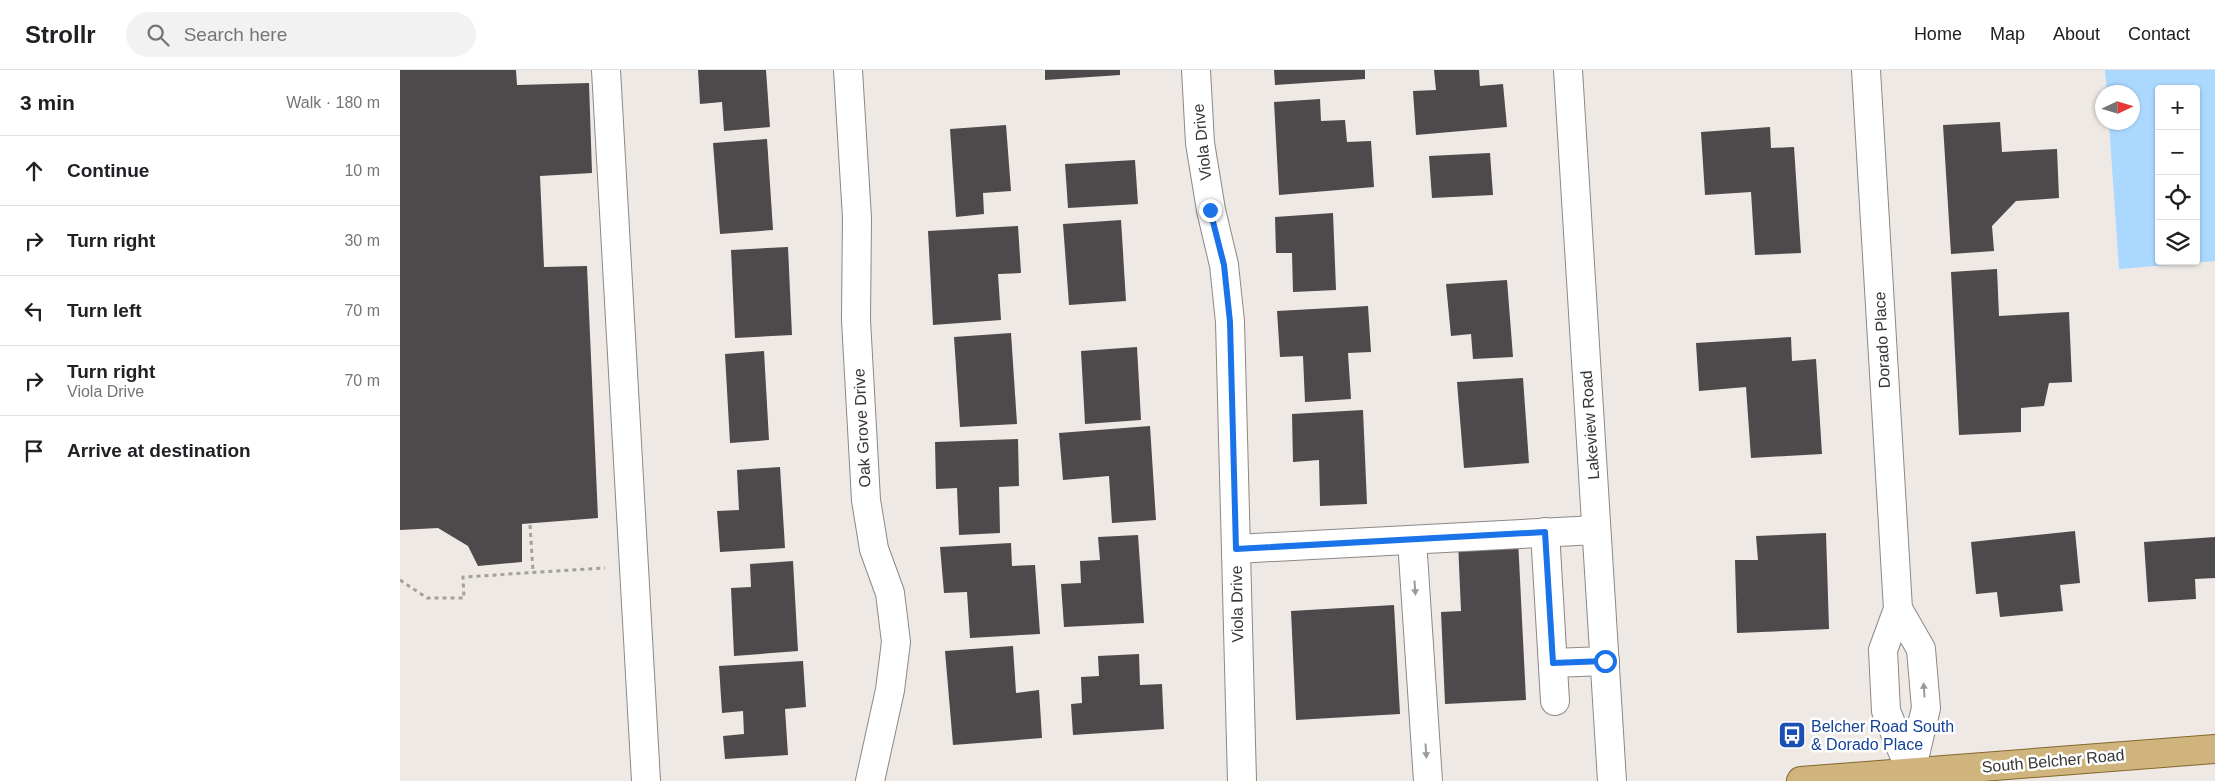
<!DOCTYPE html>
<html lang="en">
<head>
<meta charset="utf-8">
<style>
	body { margin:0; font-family:Arial,sans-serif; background:#f2f2f2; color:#202124 }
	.controls { position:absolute; right:15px; top:15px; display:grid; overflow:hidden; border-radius:5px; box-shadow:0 1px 4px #0004 }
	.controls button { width:45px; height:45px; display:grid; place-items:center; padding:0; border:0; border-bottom:1px solid #e0e0e0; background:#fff; color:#202124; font:25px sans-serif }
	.compass { position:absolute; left:1695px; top:15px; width:45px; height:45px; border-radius:50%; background:#fff; box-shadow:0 1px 4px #0004; rotate:86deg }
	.stop { position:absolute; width:15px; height:15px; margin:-11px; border:4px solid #1a73e8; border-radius:50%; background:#fff }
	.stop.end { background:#1a73e8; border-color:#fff; box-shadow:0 1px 5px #0008 }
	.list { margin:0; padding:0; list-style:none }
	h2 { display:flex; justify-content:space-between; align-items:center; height:65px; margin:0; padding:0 20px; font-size:21px }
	h2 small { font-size:16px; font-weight:400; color:#757577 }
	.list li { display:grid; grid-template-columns:32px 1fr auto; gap:15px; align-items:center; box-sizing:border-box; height:70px; padding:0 20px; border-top:1px solid #e0e0e0 }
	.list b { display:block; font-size:19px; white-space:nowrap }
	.list p { margin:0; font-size:16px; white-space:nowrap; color:#757577 }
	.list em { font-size:16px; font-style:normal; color:#757577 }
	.icon { flex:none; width:28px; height:28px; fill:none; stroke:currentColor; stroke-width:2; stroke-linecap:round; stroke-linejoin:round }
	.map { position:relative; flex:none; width:1815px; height:711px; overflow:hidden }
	header { display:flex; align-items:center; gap:30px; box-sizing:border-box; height:70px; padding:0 25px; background:#fff; border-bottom:1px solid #e0e0e0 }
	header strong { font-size:24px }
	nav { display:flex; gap:28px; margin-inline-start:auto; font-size:18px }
	.search { width:350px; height:45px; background:#f2f2f2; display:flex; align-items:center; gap:12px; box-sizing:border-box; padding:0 18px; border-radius:28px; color:#757577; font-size:19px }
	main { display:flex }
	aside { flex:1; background:#fff }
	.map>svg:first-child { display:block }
	.water { fill:#abd8fe; fill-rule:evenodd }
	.building { fill:#4e494a }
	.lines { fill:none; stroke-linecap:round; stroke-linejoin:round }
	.minor-casing { stroke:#8d8885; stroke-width:30 }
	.major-casing { stroke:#85672b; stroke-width:30 }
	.path { stroke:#a39f9c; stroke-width:3; stroke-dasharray:4 4; stroke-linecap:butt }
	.minor { stroke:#fff; stroke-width:28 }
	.major { stroke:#cfb47d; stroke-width:28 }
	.oneway { fill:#9c9a9a }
	.route { stroke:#1a73e8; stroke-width:6 }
	.labels { text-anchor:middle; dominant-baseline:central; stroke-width:5; stroke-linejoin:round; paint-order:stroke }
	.street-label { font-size:16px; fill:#383635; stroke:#fff }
	.transit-label { font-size:16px; fill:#164399; stroke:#fff; text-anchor:start }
</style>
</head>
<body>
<header>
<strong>Strollr</strong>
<div class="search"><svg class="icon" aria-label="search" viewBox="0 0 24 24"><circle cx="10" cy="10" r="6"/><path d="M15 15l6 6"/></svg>Search here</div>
<nav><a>Home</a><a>Map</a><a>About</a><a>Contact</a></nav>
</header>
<main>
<aside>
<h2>3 min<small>Walk · 180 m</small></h2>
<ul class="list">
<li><svg class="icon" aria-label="ahead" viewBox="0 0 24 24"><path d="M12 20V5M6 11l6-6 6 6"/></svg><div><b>Continue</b></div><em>10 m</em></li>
<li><svg class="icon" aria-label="right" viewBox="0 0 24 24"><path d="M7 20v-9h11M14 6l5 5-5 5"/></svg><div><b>Turn right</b></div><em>30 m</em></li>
<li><svg class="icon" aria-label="left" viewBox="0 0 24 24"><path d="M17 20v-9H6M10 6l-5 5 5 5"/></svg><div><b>Turn left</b></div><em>70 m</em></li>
<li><svg class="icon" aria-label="right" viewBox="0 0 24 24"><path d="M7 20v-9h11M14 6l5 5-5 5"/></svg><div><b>Turn right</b><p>Viola Drive</p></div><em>70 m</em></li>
<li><svg class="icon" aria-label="arrive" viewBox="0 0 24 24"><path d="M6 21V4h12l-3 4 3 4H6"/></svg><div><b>Arrive at destination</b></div></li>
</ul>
</aside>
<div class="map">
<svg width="1815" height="711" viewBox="0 0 1815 711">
	<rect width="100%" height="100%" fill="#eee9e5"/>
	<path class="water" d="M1705,0h110v191l-96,8 -10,-146 23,-1v-30h-25zM1759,19h37v172h-37z"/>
	<g class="building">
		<path d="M0,0h116l1,15 72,-2 3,90 -52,3 4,91 43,-1 11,252 -76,6v38l-44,4 -10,-20 -30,-18 -38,2z"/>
		<path d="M298,0h68l4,57 -46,4 -2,-29 -22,2z"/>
		<path d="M645,0h75v5l-75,5z"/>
		<path d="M874,0h91v9l-90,6z"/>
		<path d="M1034,0h45l1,16 23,-2 4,43 -91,8 -3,-44 23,-1z"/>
		<path d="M920,29l1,22 24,-1 2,22 24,-1 3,46 -95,8 -5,-93z"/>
		<path d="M1600,52l2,30 55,-3 2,49 -43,3 -24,25 2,25 -43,3 -8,-129z"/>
		<path d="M606,55l5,66 -28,2 1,21 -28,3 -6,-88z"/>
		<path d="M1370,57l1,21 23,-1 7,106 -46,2 -4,-63 -46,3 -4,-63z"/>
		<path d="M367,69l6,91 -53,4 -7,-91z"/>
		<path d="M1090,83l3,42 -61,3 -3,-42z"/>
		<path d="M735,90l3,44 -70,4 -3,-44z"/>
		<path d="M933,143l3,77 -43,2 -1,-39h-16l-1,-36z"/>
		<path d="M721,150l5,81 -57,4 -6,-81z"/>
		<path d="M618,156l3,47 -23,1 3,46 -68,5 -5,-94z"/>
		<path d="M388,177l4,88 -57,3 -4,-88z"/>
		<path d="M1597,199l2,47 70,-4 3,70 -23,1 -5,23 -23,2v24l-62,3 -8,-163z"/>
		<path d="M1107,210l6,77 -40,2 -2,-25 -20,2 -5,-52z"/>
		<path d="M968,236l3,46 -23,1 3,46 -46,3 -2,-46 -23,1 -3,-46z"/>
		<path d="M611,263l6,91 -57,3 -6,-90z"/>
		<path d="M1391,267l1,24 24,-2 6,95 -71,4 -5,-71 -47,4 -3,-48z"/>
		<path d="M737,277l4,73 -56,4 -4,-73z"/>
		<path d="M364,281l5,89 -39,3 -5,-89z"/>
		<path d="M1123,308l6,85 -65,5 -7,-86z"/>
		<path d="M963,340l4,94 -47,2 -1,-46 -26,2 -1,-48z"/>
		<path d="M750,356l6,94 -44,3 -3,-47 -46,4 -4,-47z"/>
		<path d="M618,369l1,47 -20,1 1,46 -41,2 -2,-47 -21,1 -1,-47z"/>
		<path d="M380,397l5,81 -65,4 -3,-41 22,-1 -2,-40z"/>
		<path d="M1675,461l5,52 -20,2 3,26 -63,6 -3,-25 -21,2 -5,-52z"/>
		<path d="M1426,463l3,96 -92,4 -2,-73h23l-2,-24z"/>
		<path d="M738,465l6,88 -80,4 -3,-43 20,-1 -1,-22 20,-1 -2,-23z"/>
		<path d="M1815,467v41l-20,1 1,20 -48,3 -4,-60z"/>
		<path d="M1118,469l8,161 -81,4 -4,-92 20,-1 -3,-69z"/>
		<path d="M611,473l1,23 23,-1 5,69 -70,4 -3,-46 -23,1 -4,-46z"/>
		<path d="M393,491l5,90 -64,5 -3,-68 20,-1 -1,-23z"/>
		<path d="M994,535l6,109 -104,6 -5,-109z"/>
		<path d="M613,576l3,47 23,-3 3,48 -89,7 -8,-94z"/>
		<path d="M739,584l1,31 22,-1 2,45 -91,6 -2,-31 11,-1 -1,-26 18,-1 -1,-20z"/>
		<path d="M403,591l3,46 -21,2 3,46 -63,4 -2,-23 21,-2 -1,-23 -21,2 -3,-47z"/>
	</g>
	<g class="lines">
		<g class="minor-casing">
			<g id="minor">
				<path d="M206,0l40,711"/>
				<path d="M448,0l9,148 -1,102 10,180 8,49 16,44 6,49 -6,48 -20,91"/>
				<path d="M796,0l4,73 11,67 13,55 6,57 12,459"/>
				<path d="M1168,0l44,711"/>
				<path d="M1466,0l32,539 -15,41 3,61 25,61"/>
				<path d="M1145,462l10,169"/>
				<path d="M1012,470l16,241"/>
				<path d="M836,479l360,-19"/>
				<path d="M1498,539l23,40 5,59 -15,64"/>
				<path d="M1153,593l52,-2"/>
			</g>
		</g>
		<g class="major-casing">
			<path id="major" d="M1401,711l414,-32"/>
		</g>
		<g class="path">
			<path d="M130,455l3,47"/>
			<path d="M0,510l27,18h37l-1,-21 142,-9"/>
		</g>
		<use href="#minor" class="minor"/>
		<use href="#major" class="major"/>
	</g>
	<defs><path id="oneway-solid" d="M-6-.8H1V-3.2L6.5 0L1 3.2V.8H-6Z" transform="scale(1.25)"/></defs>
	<g class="oneway">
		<use href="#oneway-solid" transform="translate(1015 518) rotate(86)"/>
		<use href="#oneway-solid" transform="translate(1524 620) rotate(-94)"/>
		<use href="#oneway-solid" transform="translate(1026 681) rotate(86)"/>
	</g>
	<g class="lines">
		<path class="route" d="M810,140l14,55 6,57 6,227 309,-17 8,131 52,-2"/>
	</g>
	<defs>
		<g id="bus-square" transform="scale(1.4375)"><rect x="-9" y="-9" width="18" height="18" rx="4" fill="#1a4fb4" stroke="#fff"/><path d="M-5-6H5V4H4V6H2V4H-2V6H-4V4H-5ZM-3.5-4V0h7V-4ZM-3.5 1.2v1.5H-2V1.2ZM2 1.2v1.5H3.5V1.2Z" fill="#fff"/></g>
	</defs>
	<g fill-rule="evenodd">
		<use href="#bus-square" x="1392" y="665"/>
	</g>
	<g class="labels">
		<g class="street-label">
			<text transform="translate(802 72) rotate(-96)">Viola Drive</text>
			<text transform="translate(1482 270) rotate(-93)">Dorado Place</text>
			<text transform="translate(1190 355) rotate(-94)">Lakeview Road</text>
			<text transform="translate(462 358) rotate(-93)">Oak Grove Drive</text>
			<text transform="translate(837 534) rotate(-91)">Viola Drive</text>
			<text transform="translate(1653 691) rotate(-5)">South Belcher Road</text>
		</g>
		<g class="transit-label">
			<text x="1411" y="656">Belcher Road South<tspan x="1411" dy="18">&amp; Dorado Place</tspan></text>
		</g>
	</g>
</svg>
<div class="controls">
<button>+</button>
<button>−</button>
<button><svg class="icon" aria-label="locate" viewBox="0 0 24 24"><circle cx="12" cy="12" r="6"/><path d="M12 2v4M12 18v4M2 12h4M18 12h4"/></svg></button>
<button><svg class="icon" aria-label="layers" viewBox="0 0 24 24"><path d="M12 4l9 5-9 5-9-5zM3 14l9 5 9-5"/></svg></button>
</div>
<svg class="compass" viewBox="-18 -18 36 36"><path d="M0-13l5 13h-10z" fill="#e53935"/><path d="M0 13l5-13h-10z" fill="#757577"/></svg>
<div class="stop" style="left:1205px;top:591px"></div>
<div class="stop end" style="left:810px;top:140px"></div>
</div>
</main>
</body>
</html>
